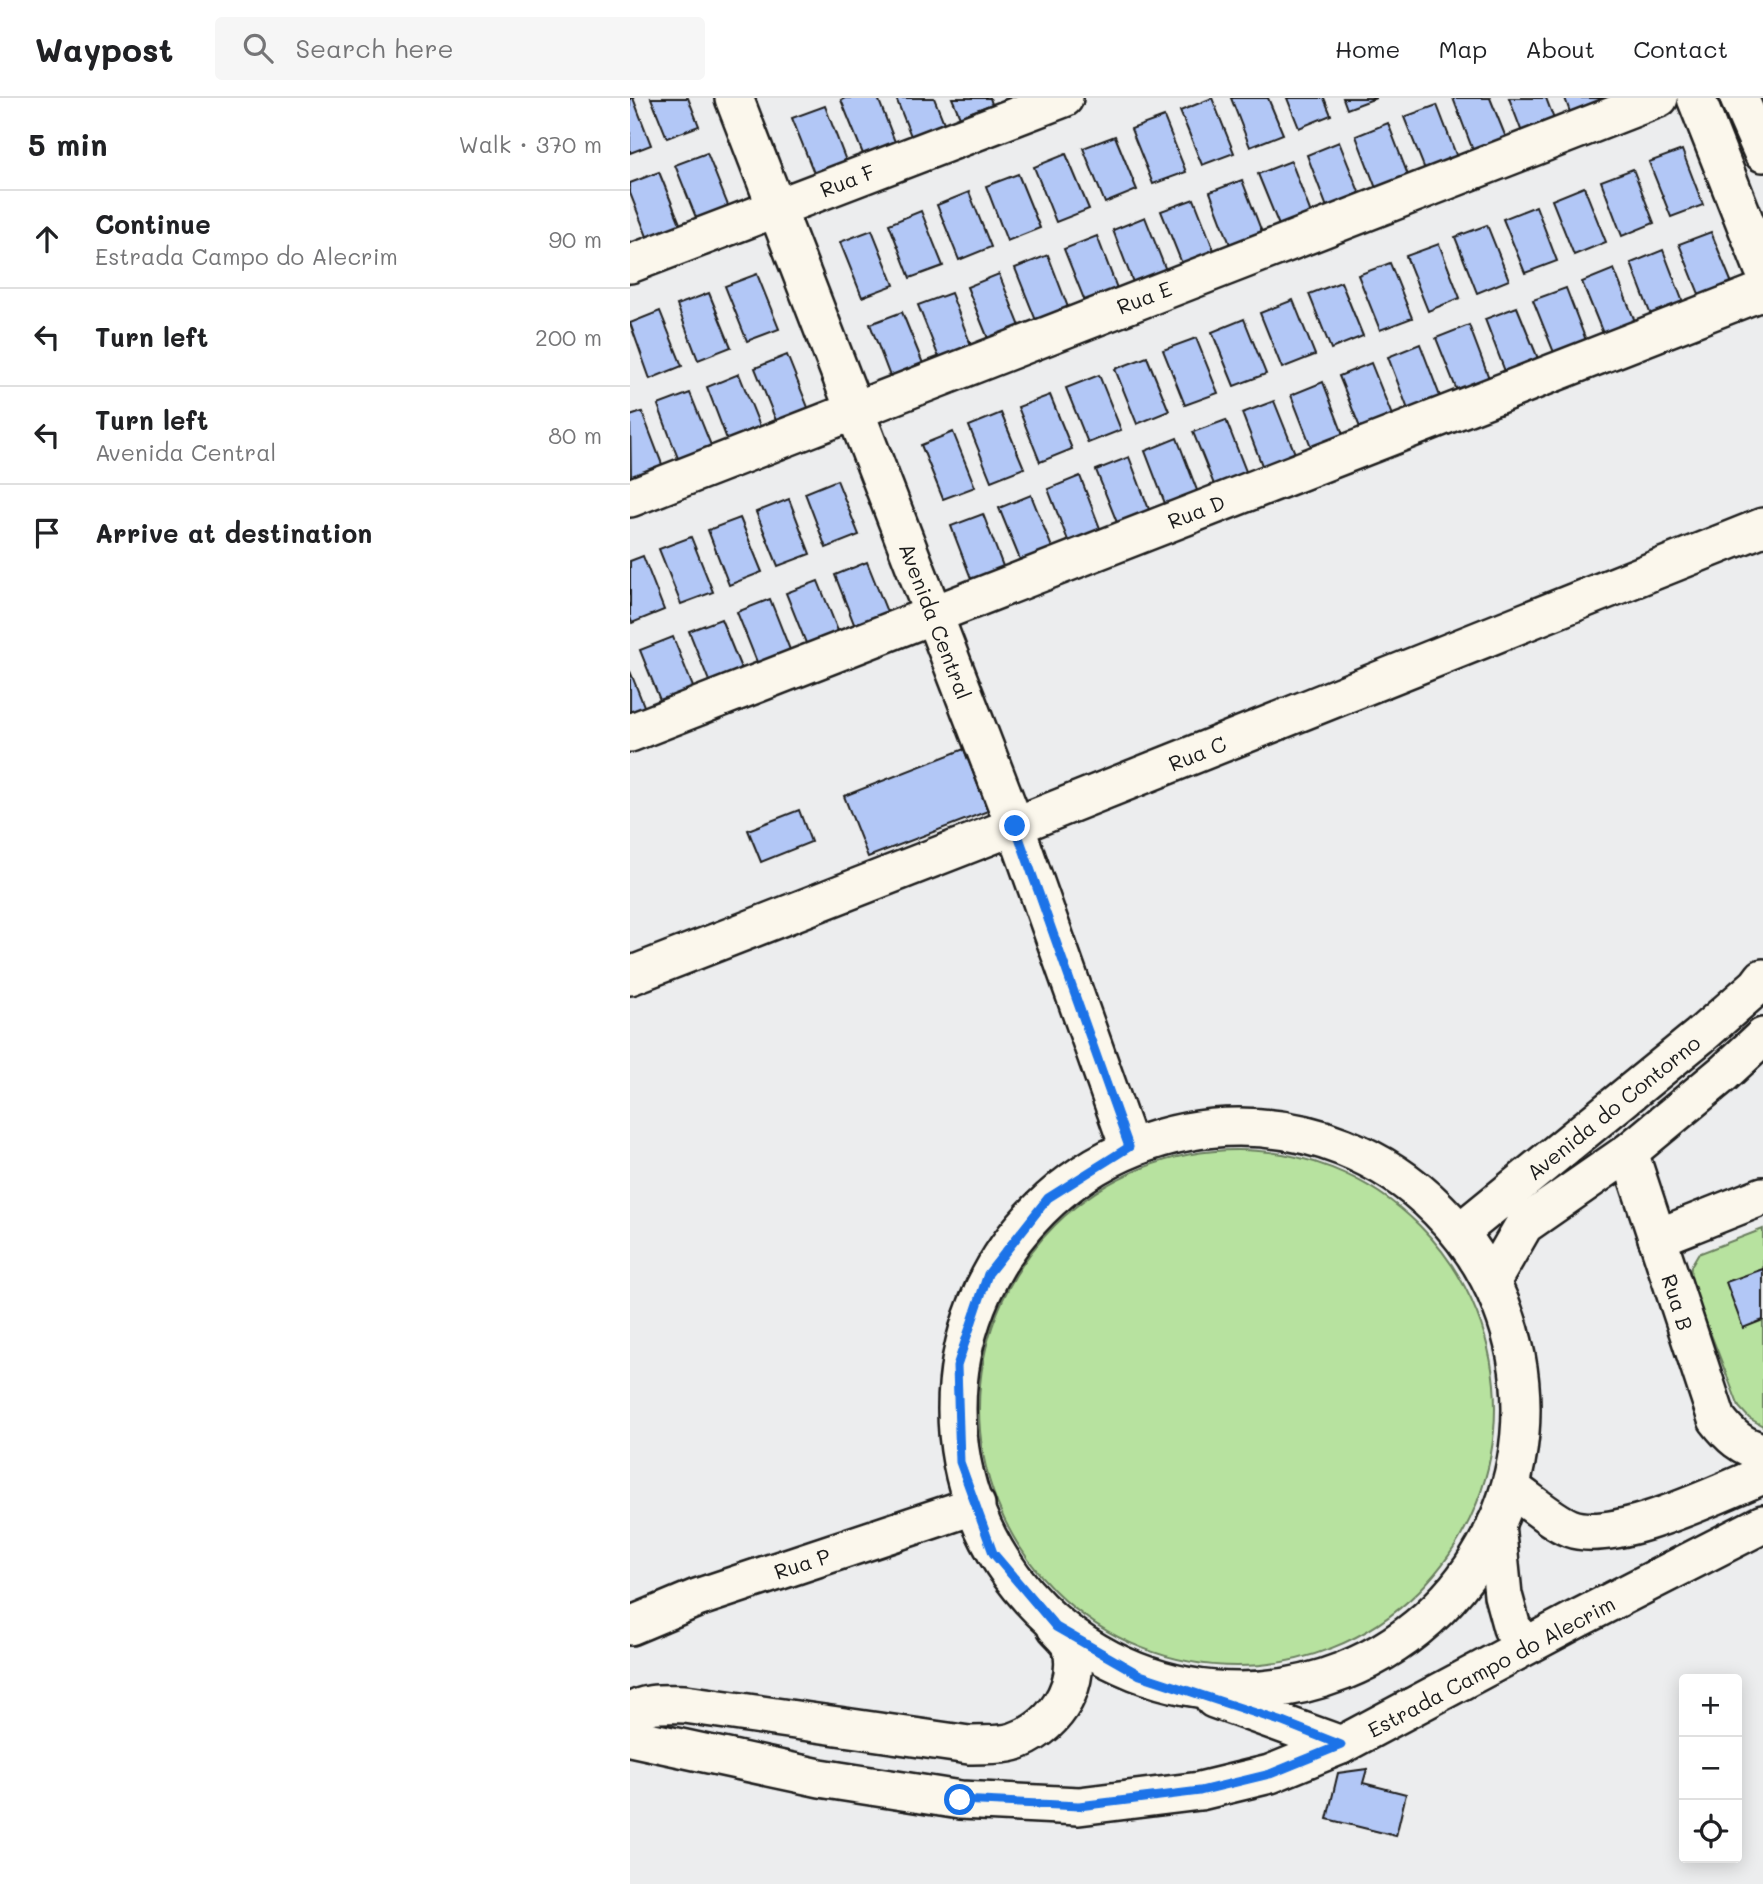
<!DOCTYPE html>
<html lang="en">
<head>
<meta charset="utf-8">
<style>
	body { margin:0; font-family:Mali,sans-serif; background:#f6f6f6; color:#202124 }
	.controls { position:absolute; right:21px; bottom:21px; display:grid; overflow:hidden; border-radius:7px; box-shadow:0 4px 18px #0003 }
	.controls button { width:63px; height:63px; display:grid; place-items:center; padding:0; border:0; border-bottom:2px solid #e0e0e0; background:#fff; color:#202124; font:35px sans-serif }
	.stop { position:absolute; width:21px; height:21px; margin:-16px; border:5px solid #1a73e8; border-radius:50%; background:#fff }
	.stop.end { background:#1a73e8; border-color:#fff; box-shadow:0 2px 7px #0008 }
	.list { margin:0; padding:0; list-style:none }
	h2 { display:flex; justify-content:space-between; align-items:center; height:91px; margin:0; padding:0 28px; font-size:30px }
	h2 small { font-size:23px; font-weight:400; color:#757577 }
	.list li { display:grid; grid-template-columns:46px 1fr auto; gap:21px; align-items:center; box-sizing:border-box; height:98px; padding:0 28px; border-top:2px solid #e0e0e0 }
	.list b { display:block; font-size:26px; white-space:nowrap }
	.list p { margin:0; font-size:23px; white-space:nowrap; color:#757577 }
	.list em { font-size:23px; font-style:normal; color:#757577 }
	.icon { flex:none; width:38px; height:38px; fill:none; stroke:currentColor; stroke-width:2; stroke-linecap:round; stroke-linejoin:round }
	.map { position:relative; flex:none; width:1133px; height:1786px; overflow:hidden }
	header { display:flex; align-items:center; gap:42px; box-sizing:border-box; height:98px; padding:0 35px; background:#fff; border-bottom:2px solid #e0e0e0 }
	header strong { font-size:33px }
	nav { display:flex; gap:38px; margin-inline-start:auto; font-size:24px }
	.search { width:490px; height:63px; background:#f6f6f6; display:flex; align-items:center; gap:18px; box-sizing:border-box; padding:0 24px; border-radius:7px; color:#757577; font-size:26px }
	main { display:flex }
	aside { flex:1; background:#fff }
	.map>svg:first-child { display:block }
	.green { fill:#b7e29f; stroke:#6a7f5e; stroke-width:2 }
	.building { fill:#b2c7f6; stroke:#1c1c1c; stroke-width:2 }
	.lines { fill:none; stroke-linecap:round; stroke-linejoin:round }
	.minor-casing { stroke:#1c1c1c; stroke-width:42 }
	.minor { stroke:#fbf7ec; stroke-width:37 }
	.route { stroke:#1a73e8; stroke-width:9 }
	.labels { text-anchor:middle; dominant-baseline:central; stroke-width:7; stroke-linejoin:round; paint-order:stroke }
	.street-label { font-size:21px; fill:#1c1c1c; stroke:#fbf7ec }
</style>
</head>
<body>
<header>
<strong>Waypost</strong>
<div class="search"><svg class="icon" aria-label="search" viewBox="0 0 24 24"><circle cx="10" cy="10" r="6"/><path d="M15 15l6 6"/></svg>Search here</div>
<nav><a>Home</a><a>Map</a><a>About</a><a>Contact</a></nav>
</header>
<main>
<aside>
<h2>5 min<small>Walk · 370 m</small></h2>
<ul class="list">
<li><svg class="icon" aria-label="ahead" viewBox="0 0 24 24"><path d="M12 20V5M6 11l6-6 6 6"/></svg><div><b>Continue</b><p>Estrada Campo do Alecrim</p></div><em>90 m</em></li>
<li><svg class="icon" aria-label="left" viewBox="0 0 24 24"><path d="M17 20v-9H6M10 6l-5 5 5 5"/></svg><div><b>Turn left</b></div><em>200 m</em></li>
<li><svg class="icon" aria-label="left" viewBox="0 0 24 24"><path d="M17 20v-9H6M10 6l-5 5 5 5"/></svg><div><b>Turn left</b><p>Avenida Central</p></div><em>80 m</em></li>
<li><svg class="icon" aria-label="arrive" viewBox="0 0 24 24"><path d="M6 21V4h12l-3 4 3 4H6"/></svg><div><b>Arrive at destination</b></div></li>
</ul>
</aside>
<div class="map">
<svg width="1133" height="1786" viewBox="0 0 1133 1786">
	<rect width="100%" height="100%" fill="#ecedee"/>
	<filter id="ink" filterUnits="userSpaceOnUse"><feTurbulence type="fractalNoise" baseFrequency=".0143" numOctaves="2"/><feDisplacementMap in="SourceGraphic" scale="14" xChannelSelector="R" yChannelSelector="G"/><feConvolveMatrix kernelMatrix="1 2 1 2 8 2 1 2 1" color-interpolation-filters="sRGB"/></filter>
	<g filter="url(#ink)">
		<g class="green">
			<circle cx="607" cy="1310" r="258"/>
			<path d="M1133,1131v197l-14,-8 -10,-11 -49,-127 1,-14 7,-12z"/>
		</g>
		<g class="building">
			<path d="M0,0h3l18,47 -21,8z"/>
			<path d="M21,0h37l11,28 -32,12z"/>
			<path d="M215,0h33l17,44 -32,12 -22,-54z"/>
			<path d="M266,0h38l10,25 -33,13z"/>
			<path d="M322,0h38l2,6 -32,13z"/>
			<path d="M582,0l22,55 -32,12 -22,-54z"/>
			<path d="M601,0h37l15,36 -33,13z"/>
			<path d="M657,0h37l7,17 -32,13z"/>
			<path d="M713,0h33l-29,11z"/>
			<path d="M823,0h37l17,42 -33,13z"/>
			<path d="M879,0h37l9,24 -32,13z"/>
			<path d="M935,0h37l1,5 -32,12z"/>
			<path d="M807,7l21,55 -32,12 -22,-55z"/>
			<path d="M195,8l21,55 -32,12 -22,-55z"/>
			<path d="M534,19l22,55 -33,12 -22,-55z"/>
			<path d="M758,25l21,55 -32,13 -21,-55z"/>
			<path d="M485,38l22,54 -32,13 -22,-55z"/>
			<path d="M709,44l22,55 -33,13 -21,-55z"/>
			<path d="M1052,52l21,55 -32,12 -22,-55z"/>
			<path d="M77,55l22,55 -32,12 -22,-55z"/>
			<path d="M436,56l23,55 -33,13 -22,-55z"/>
			<path d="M661,63l21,55 -32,12 -22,-54z"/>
			<path d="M1003,71l21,54 -32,13 -21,-55z"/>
			<path d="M29,74l22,54 -33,13 -18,-46v-10z"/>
			<path d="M388,76l22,54 -33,13 -21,-55z"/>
			<path d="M612,82l21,55 -32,12 -21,-55z"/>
			<path d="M954,89l22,55 -32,13 -22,-55z"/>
			<path d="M339,94l22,55 -32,13 -22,-55z"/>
			<path d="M564,101l21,54 -32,13 -22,-55z"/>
			<path d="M906,108l21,55 -32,12 -22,-54z"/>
			<path d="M291,113l22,55 -33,12 -21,-54z"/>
			<path d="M515,119l22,56 -33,12 -21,-55z"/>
			<path d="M857,127l22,55 -32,13 -22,-56z"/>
			<path d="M242,132l22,55 -32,12 -22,-55z"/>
			<path d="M1081,134l22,54 -32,13 -22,-55z"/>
			<path d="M467,138l21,55 -32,13 -22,-55z"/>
			<path d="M809,146l21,54 -32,13 -22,-55z"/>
			<path d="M1033,152l21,55 -32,13 -21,-55z"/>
			<path d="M418,157l21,55 -32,13 -22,-55z"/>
			<path d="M760,165l22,55 -32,12 -22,-55z"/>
			<path d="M984,171l22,55 -32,12 -22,-54z"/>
			<path d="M127,176l22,55 -32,12 -22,-55z"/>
			<path d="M369,176l22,55 -32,12 -22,-54z"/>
			<path d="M711,184l22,54 -32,13 -22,-55z"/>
			<path d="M936,190l21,55 -32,12 -22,-55z"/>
			<path d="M79,195l22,54 -33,13 -21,-55z"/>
			<path d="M321,195l21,55 -32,12 -22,-55z"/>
			<path d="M663,202l22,55 -33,13 -22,-55z"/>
			<path d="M887,209l22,54 -33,13 -21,-55z"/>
			<path d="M30,213l22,55 -32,13 -20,-56z"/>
			<path d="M272,214l22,54 -33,13 -21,-55z"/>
			<path d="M614,221l22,55 -32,12 -22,-54z"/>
			<path d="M839,227l21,56 -32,12 -22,-55z"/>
			<path d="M566,240l22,55 -33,12 -22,-55z"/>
			<path d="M790,246l21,55 -32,13 -21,-55z"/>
			<path d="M157,257l22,55 -32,13 -22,-55z"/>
			<path d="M517,259l22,54 -32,13 -22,-55z"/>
			<path d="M741,265l22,55 -32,12 -22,-54z"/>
			<path d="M109,276l22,55 -33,13 -21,-55z"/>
			<path d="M469,277l22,55 -33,13 -22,-55z"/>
			<path d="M693,284l21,55 -32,12 -21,-54z"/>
			<path d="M60,295l22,55 -33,13 -21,-56z"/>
			<path d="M420,297l22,54 -32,13 -22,-55z"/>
			<path d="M644,303l22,55 -33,12 -21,-55z"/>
			<path d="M12,314l21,55 -32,12 -1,-63z"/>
			<path d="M371,315l23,55 -33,13 -22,-55z"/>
			<path d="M596,322l21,54 -32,13 -22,-55z"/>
			<path d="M323,334l22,55 -32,12 -22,-54z"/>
			<path d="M547,340l21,55 -32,13 -21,-55z"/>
			<path d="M499,359l21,55 -32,13 -22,-55z"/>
			<path d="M450,378l21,55 -32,12 -21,-54z"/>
			<path d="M207,382l22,55 -33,13 -21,-55z"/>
			<path d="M401,397l22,55 -32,12 -22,-54z"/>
			<path d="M159,401l21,55 -32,12 -22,-54z"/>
			<path d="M353,416l21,55 -32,12 -21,-55z"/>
			<path d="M110,420l22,54 -33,13 -21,-55z"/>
			<path d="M61,439l22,55 -32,12 -22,-55z"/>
			<path d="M13,458l21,54 -32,13 -2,-6v-56z"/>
			<path d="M237,464l22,55 -33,12 -21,-54z"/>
			<path d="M188,483l22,55 -32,12 -22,-55z"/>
			<path d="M140,501l22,56 -33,12 -22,-55z"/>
			<path d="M91,521l22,54 -32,13 -22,-55z"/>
			<path d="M43,539l22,55 -33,13 -22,-55z"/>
			<path d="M0,573l16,40 -16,6z"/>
			<path d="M334,651l24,62 -120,46 -24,-61z"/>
			<path d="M169,712l12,32 -50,20 -13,-32z"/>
			<path d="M1133,1171v51l-20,8 -17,-46z"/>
			<path d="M737,1671l-4,14 43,11 -10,42 -69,-17 11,-46z"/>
		</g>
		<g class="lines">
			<g class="minor-casing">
				<g id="minor">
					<path d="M104,0l281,728 114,321"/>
					<path d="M1066,0l67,170"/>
					<path d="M1109,0l24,55"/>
					<path d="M0,166l434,-166"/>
					<path d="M0,400l1029,-400"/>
					<path d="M0,635l1133,-442"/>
					<path d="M0,878l385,-150 748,-299"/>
					<circle cx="609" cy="1311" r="282"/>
					<path d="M999,1054l88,267c13,17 25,28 46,33"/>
					<path d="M830,1134l240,-196 57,-50 6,-8"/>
					<path d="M1027,1140l106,-42"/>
					<path d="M864,1179l30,-52 105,-73 95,-79 39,-36"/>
					<path d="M882,1391c17,11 40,32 58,39 45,17 148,-35 193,-53"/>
					<path d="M866,1426l7,71 9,33 15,17"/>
					<path d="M0,1528l67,-28 279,-93"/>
					<path d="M584,1601l127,46"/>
					<path d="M0,1616c12,-13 39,-10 55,-10l284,41c14,-1 31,1 44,-3 38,-12 68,-52 59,-94 -1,-7 -11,-15 -16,-21"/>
					<path d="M0,1639l190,41 140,22 119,6 121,-15 70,-17 71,-29 236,-126 186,-95"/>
				</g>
			</g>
			<use href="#minor" class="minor"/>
		</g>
	</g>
	<g class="lines" filter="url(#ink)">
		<path class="route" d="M330,1702l119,6 121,-15 70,-17 71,-29 -58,-23 -143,-47 -84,-48 -63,-74 -33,-91 -3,-96 31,-92 60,-76 81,-51 -114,-321"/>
	</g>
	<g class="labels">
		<g class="street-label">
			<text transform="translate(217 82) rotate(-21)">Rua F</text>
			<text transform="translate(514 199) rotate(-21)">Rua E</text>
			<text transform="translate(566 413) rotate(-21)">Rua D</text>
			<text transform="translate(306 523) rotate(69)">Avenida Central</text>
			<text transform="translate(567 655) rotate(-22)">Rua C</text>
			<text transform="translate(983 1009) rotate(-39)">Avenida do Contorno</text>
			<text transform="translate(1048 1204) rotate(72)">Rua B</text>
			<text transform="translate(172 1465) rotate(-18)">Rua P</text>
			<text transform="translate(861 1568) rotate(-28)">Estrada Campo do Alecrim</text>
		</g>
	</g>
</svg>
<div class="controls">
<button>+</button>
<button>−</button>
<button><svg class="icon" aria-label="locate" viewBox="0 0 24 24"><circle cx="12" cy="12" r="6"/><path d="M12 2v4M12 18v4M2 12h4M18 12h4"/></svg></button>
</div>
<div class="stop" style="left:330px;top:1702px"></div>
<div class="stop end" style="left:385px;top:728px"></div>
</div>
</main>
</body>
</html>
